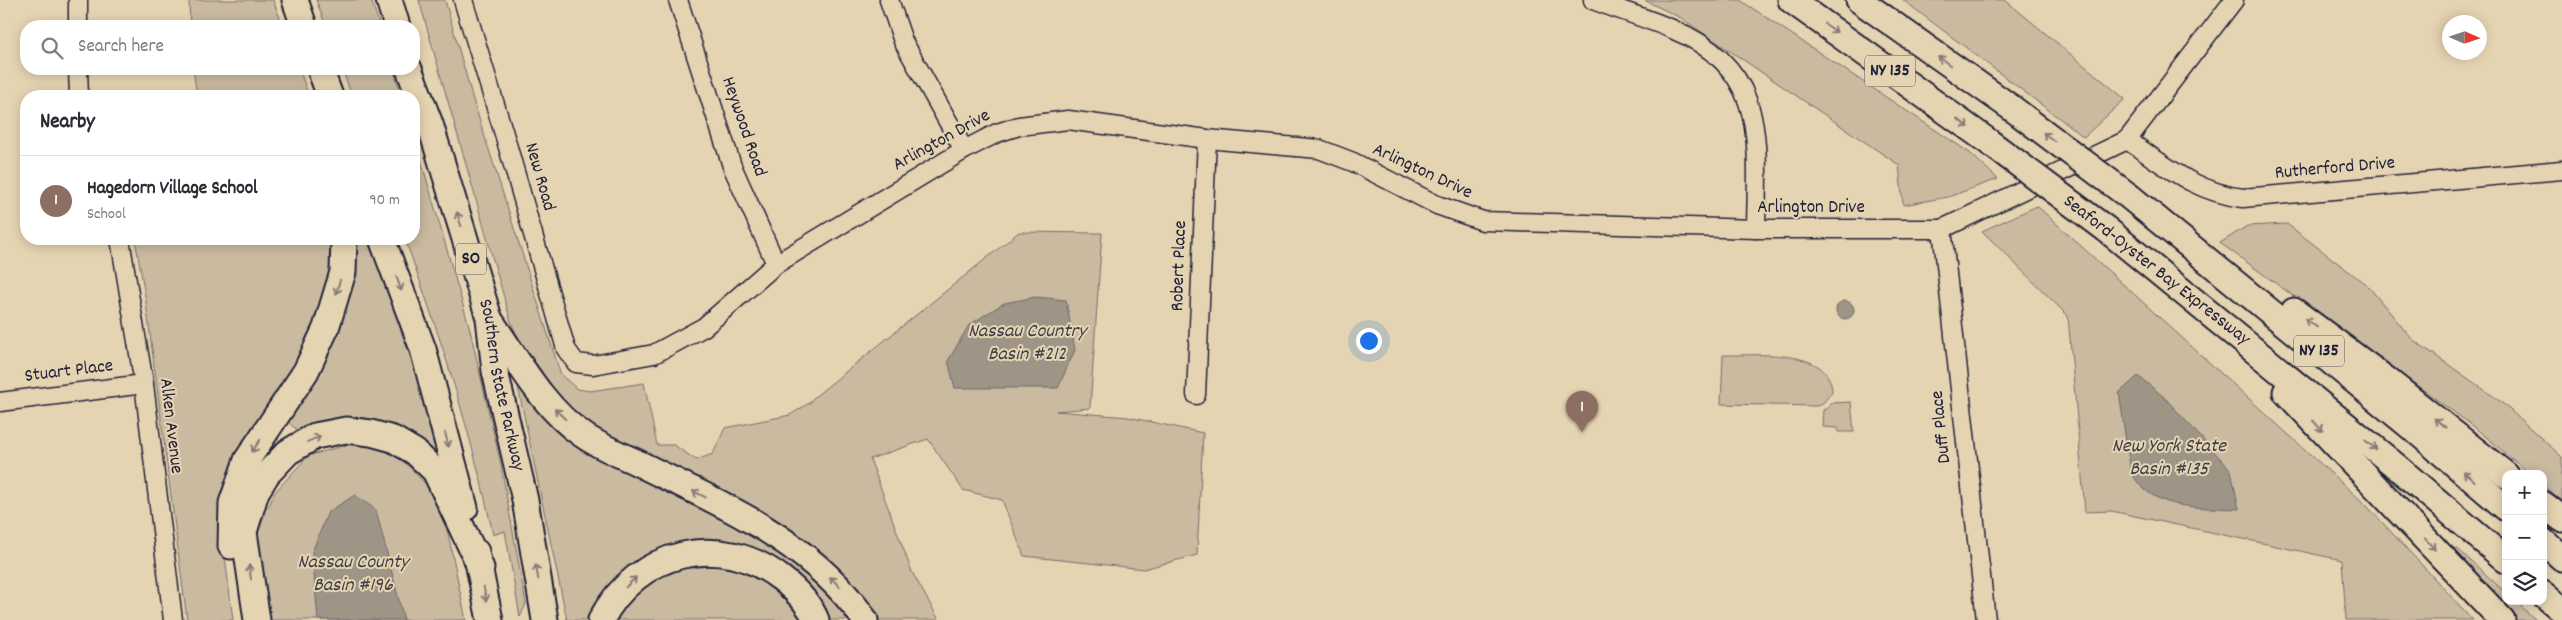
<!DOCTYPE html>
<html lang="en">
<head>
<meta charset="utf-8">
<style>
	body { margin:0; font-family:Dekko,sans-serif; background:#f7f7f7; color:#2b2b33 }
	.controls { position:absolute; right:15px; bottom:15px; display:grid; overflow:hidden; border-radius:10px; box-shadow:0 2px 12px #0003 }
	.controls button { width:45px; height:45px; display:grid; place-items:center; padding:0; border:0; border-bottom:1px solid #e1e1e2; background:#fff; color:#2b2b33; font:25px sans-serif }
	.compass { position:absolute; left:2442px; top:15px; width:45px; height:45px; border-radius:50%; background:#fff; box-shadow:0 2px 12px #0003; rotate:93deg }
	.you { position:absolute; left:1368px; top:340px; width:18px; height:18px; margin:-12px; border:4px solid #fff; border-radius:50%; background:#1a73e8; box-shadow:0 0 0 8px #1a73e833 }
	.badge { display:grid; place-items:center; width:32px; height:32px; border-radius:50%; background:#c8321e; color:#fff; font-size:16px; font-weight:700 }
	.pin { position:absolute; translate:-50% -41px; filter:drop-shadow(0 1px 2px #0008) }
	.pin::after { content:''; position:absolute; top:26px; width:18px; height:15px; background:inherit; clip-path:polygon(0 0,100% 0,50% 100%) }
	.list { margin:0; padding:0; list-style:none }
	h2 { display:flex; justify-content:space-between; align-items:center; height:65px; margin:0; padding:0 20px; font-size:21px }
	h2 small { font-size:16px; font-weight:400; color:#7c7c81 }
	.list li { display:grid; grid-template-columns:32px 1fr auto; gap:15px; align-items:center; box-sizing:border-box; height:90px; padding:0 20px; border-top:1px solid #e1e1e2 }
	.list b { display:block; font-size:19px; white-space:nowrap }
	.list p { margin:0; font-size:16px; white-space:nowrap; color:#7c7c81 }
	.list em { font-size:16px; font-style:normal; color:#7c7c81 }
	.icon { flex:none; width:28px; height:28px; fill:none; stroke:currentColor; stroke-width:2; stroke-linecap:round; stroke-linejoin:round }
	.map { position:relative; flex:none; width:2562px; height:620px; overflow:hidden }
	.search { position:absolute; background:#fff; box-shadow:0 2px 12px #0003; left:20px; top:20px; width:400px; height:55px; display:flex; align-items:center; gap:12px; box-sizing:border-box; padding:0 18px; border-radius:20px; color:#7c7c81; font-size:19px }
	.panel { position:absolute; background:#fff; box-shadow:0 2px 12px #0003; left:20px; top:90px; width:400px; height:155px; border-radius:20px }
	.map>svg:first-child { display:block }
	.green { fill:#c9baa0; stroke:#766e6e }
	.water { fill:#9f9587; stroke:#6d6769 }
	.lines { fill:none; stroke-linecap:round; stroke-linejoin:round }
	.minor-casing { stroke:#22223b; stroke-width:21 }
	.highway-casing { stroke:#22223b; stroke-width:29 }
	.minor { stroke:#e5d4b1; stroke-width:18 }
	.highway { stroke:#e5d4b1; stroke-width:25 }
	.highway-bridge-casing { stroke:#22223b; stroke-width:29; stroke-linecap:butt }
	.highway-bridge { stroke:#e5d4b1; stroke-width:25 }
	.oneway { stroke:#847b76 }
	.labels { text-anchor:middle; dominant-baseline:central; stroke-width:4; stroke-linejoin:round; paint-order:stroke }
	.shield { fill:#e5d4b1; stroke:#5c575e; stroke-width:1 }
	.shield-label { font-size:18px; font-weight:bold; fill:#22223b }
	.street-label { font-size:19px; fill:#22223b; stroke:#e5d4b1 }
	.water-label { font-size:20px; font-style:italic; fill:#413f4e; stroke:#e5d4b1 }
</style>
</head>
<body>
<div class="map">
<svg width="2562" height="620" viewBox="0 0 2562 620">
	<rect width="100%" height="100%" fill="#e5d4b1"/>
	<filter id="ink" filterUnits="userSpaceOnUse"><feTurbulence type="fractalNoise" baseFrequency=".02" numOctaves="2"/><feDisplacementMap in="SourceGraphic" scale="10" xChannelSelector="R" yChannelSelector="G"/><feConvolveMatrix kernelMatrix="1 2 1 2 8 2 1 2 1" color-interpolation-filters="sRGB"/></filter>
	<g filter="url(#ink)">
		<g class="green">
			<path d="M189,0h84l10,26h-93z"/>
			<path d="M316,0h55l9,26h-54z"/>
			<path d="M419,0h26l29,103 87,272 16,14 13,2 54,-8 13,62h17l22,15 17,-6 12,-26 65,-13 21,-13 1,-3 207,-167 83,1 -12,175 -34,3 72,6 75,16 -6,122 -53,14 -120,-13 -22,-56 -39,-10 -35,-51 -58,20 42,113 27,48h-63l-7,-12 -45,-53 -112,-68 -129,-63 -55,-63 -17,-39z"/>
			<path d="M1644,0h96l230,153 28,26 -50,18 -45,8 -4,-40 -218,-147z"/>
			<path d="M1903,0h102l120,99 -41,38z"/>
			<path d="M193,69h106l10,27h-112z"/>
			<path d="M342,69h51l9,27h-50z"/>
			<path d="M414,136l55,190 31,134 26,144 -6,13 -15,-86 -12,4c-21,-101 -53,-199 -88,-296h9z"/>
			<path d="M2037,206l329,299 107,115h-127l-4,-60 -231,-49 -26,1 -17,-196 -86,-85z"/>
			<path d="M2287,224l81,62 44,53 88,62 62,56v44l-19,-16v-11h-13l-57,-48 -253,-183 27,-17z"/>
			<path d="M135,239h201l-4,51 -28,75 -69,105 -11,79 9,71h-46l-42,-325z"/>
			<path d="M357,239h13l73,214 -9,5c-15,-14 -35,-34 -58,-36 -10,-1 -24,-2 -35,0 -23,3 -36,22 -55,-3 45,-59 62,-107 71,-180z"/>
			<path d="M1723,355c31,1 108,-9 109,37l-9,11 -6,3 -96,-2z"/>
			<path d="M524,384l281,177 52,59h-34l-114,-76 -115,76h-27l-49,-233z"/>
			<path d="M1851,402l3,30h-16v-4l-16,-1 1,-17 5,-2 4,-5z"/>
			<path d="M357,442l40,12 44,46 25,120h-199c-4,-38 -15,-78 -5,-115l6,3 7,-16 33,-36z"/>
			<path d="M2445,544l14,6 47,43v8h9l21,19h-26z"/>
			<path d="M700,560l47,6 42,26 17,28h-192l13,-23 39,-30z"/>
		</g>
		<g class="water">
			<path d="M1036,297l30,3 9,50 -17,38h-103l-7,-27 21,-36 35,-22z"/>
			<circle cx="1845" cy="310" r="9"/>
			<path d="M2138,376l26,21 67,73 8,39c-36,-2 -83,3 -105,-32 -6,-9 -12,-70 -15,-84z"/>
			<path d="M355,495l21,15 28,110h-86l-6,-68 16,-40z"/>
		</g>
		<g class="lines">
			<g class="minor-casing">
				<g id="minor">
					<path d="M463,0l42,137 61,212 10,14 17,2 61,-11 50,-27 72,-63 188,-114 33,-17 22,-7 49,-6 139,19 112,10 34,13 84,43 46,16 273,8h186l185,-89 107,-140"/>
					<path d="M678,0l54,166 44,98"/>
					<path d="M889,0l14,41 61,109"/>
					<path d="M1593,0c26,10 53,18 79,29 97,40 85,113 84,200"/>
					<path d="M78,26v-26"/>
					<path d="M78,69l1,27"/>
					<path d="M2127,140c39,26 68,52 116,58l319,-28"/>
					<path d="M1942,229l44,391"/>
					<path d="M120,239l24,145 29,236"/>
					<path d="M1196,395l11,-256"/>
					<path d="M0,402l144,-18"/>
				</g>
			</g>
			<g class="highway-casing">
				<g id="highway">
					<path d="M295,0l9,26"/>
					<path d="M389,0l8,26"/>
					<path d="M1791,0l198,142"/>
					<path d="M1859,0l154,109"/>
					<path d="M320,69l10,27"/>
					<path id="s1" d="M409,69l21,55 59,194 6,53 30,129 20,120"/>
					<path d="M2130,197l292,239 84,72"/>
					<path d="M2106,229l291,238 109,93"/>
					<path d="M382,239l41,110 42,159"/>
					<path d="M2294,311l93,69 119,95"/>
					<path d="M490,320c27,39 54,89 93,115 17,12 39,20 57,29 84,42 170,76 225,156"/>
					<path d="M2286,392l216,228"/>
					<path d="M2543,504l19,15"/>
					<path d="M2543,541l19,17"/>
					<path d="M231,546l1,-43 15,-43 59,-89 20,-43 17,-56 1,-33"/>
					<path d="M476,552l14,68"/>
					<path d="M2543,594l19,16"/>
					<path d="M257,620l-13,-88 12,-40 11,-18 21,-22 27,-16 31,-6 25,3 22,6 22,13 20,19 46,97"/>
					<path d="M601,620c36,-69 119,-90 181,-41 14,11 27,24 34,41"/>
				</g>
			</g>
			<use href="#minor" class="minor"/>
			<use href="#highway" class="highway"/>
			<g class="highway-bridge-casing">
				<g id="highway-bridge">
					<path d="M2013,109l117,88"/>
					<path d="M1989,142l117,87"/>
				</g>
			</g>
			<use href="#highway-bridge" class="highway-bridge"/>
		</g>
		<defs><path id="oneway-shaft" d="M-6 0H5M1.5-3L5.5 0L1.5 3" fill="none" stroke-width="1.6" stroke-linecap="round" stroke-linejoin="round" transform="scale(1.25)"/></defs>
		<g class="oneway">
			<use href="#oneway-shaft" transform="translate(1831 28) rotate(35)"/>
			<use href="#oneway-shaft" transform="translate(1944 61) rotate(-145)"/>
			<use href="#oneway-shaft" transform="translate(1963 123) rotate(36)"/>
			<use href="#oneway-shaft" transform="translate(2049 137) rotate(-143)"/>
			<use href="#oneway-shaft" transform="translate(459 219) rotate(-107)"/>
			<use href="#oneway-shaft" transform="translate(399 284) rotate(70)"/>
			<use href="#oneway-shaft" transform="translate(338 287) rotate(107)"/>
			<use href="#oneway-shaft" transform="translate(2311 323) rotate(-144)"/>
			<use href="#oneway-shaft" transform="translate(560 414) rotate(-136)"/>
			<use href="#oneway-shaft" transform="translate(2440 423) rotate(-142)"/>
			<use href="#oneway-shaft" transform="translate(2318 426) rotate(47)"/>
			<use href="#oneway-shaft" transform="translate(314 439) rotate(-23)"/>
			<use href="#oneway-shaft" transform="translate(447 440) rotate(75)"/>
			<use href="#oneway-shaft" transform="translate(2371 445) rotate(39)"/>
			<use href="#oneway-shaft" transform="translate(256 446) rotate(124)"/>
			<use href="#oneway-shaft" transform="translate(2469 476) rotate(-139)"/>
			<use href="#oneway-shaft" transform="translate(699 494) rotate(-153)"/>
			<use href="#oneway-shaft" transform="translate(2430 544) rotate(47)"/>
			<use href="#oneway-shaft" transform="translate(250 572) rotate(-98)"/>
			<use href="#oneway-shaft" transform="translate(537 572) rotate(-100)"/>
			<use href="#oneway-shaft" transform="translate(631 582) rotate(-44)"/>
			<use href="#oneway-shaft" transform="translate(835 582) rotate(-135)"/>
			<use href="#oneway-shaft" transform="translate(485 594) rotate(80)"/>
		</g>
	</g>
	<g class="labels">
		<g class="shield">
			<rect x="1865" y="55.5" width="50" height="31" rx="4"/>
			<rect x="456" y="243.5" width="30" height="31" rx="4"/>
			<rect x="2294" y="335.5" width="50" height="31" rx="4"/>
		</g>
		<g class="shield-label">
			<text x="1890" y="71">NY 135</text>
			<text x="471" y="259">SO</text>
			<text x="2319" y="351">NY 135</text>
		</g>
		<g class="street-label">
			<text transform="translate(743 127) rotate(71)">Heywood Road</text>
			<text transform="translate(942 141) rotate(-29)">Arlington Drive</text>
			<text transform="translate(2335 169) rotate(-5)">Rutherford Drive</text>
			<text transform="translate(1422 172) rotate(25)">Arlington Drive</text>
			<text transform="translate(539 177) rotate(74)">New Road</text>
			<text x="1811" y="208">Arlington Drive</text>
			<text transform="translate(1180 266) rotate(-88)">Robert Place</text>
			<text transform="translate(2156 271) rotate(38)">Seaford-Oyster Bay Expressway</text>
			<text transform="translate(69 372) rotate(-7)">Stuart Place</text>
			<text stroke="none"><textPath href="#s1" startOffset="330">Southern State Parkway</textPath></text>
			<text transform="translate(170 426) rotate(83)">Alken Avenue</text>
			<text transform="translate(1942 427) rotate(-96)">Duff Place</text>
		</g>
		<g class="water-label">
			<text x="1027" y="332">Nassau Country<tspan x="1027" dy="23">Basin #212</tspan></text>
			<text x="2169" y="447">New York State<tspan x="2169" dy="23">Basin #135</tspan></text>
			<text x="353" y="563">Nassau County<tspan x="353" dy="23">Basin #196</tspan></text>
		</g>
	</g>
</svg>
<div class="controls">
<button>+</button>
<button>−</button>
<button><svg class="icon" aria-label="layers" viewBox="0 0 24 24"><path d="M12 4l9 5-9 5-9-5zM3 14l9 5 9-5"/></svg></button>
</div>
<svg class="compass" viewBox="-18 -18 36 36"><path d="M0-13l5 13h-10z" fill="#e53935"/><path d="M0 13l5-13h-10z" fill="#7c7c81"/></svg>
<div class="you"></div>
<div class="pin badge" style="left:1582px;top:432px;background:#8d6e63">1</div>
<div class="search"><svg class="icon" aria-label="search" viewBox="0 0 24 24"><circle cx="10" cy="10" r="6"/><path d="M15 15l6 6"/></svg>Search here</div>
<section class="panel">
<h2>Nearby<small></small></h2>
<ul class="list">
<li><span class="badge" style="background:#8d6e63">1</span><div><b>Hagedorn Village School</b><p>School</p></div><em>90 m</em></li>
</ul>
</section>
</div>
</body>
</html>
